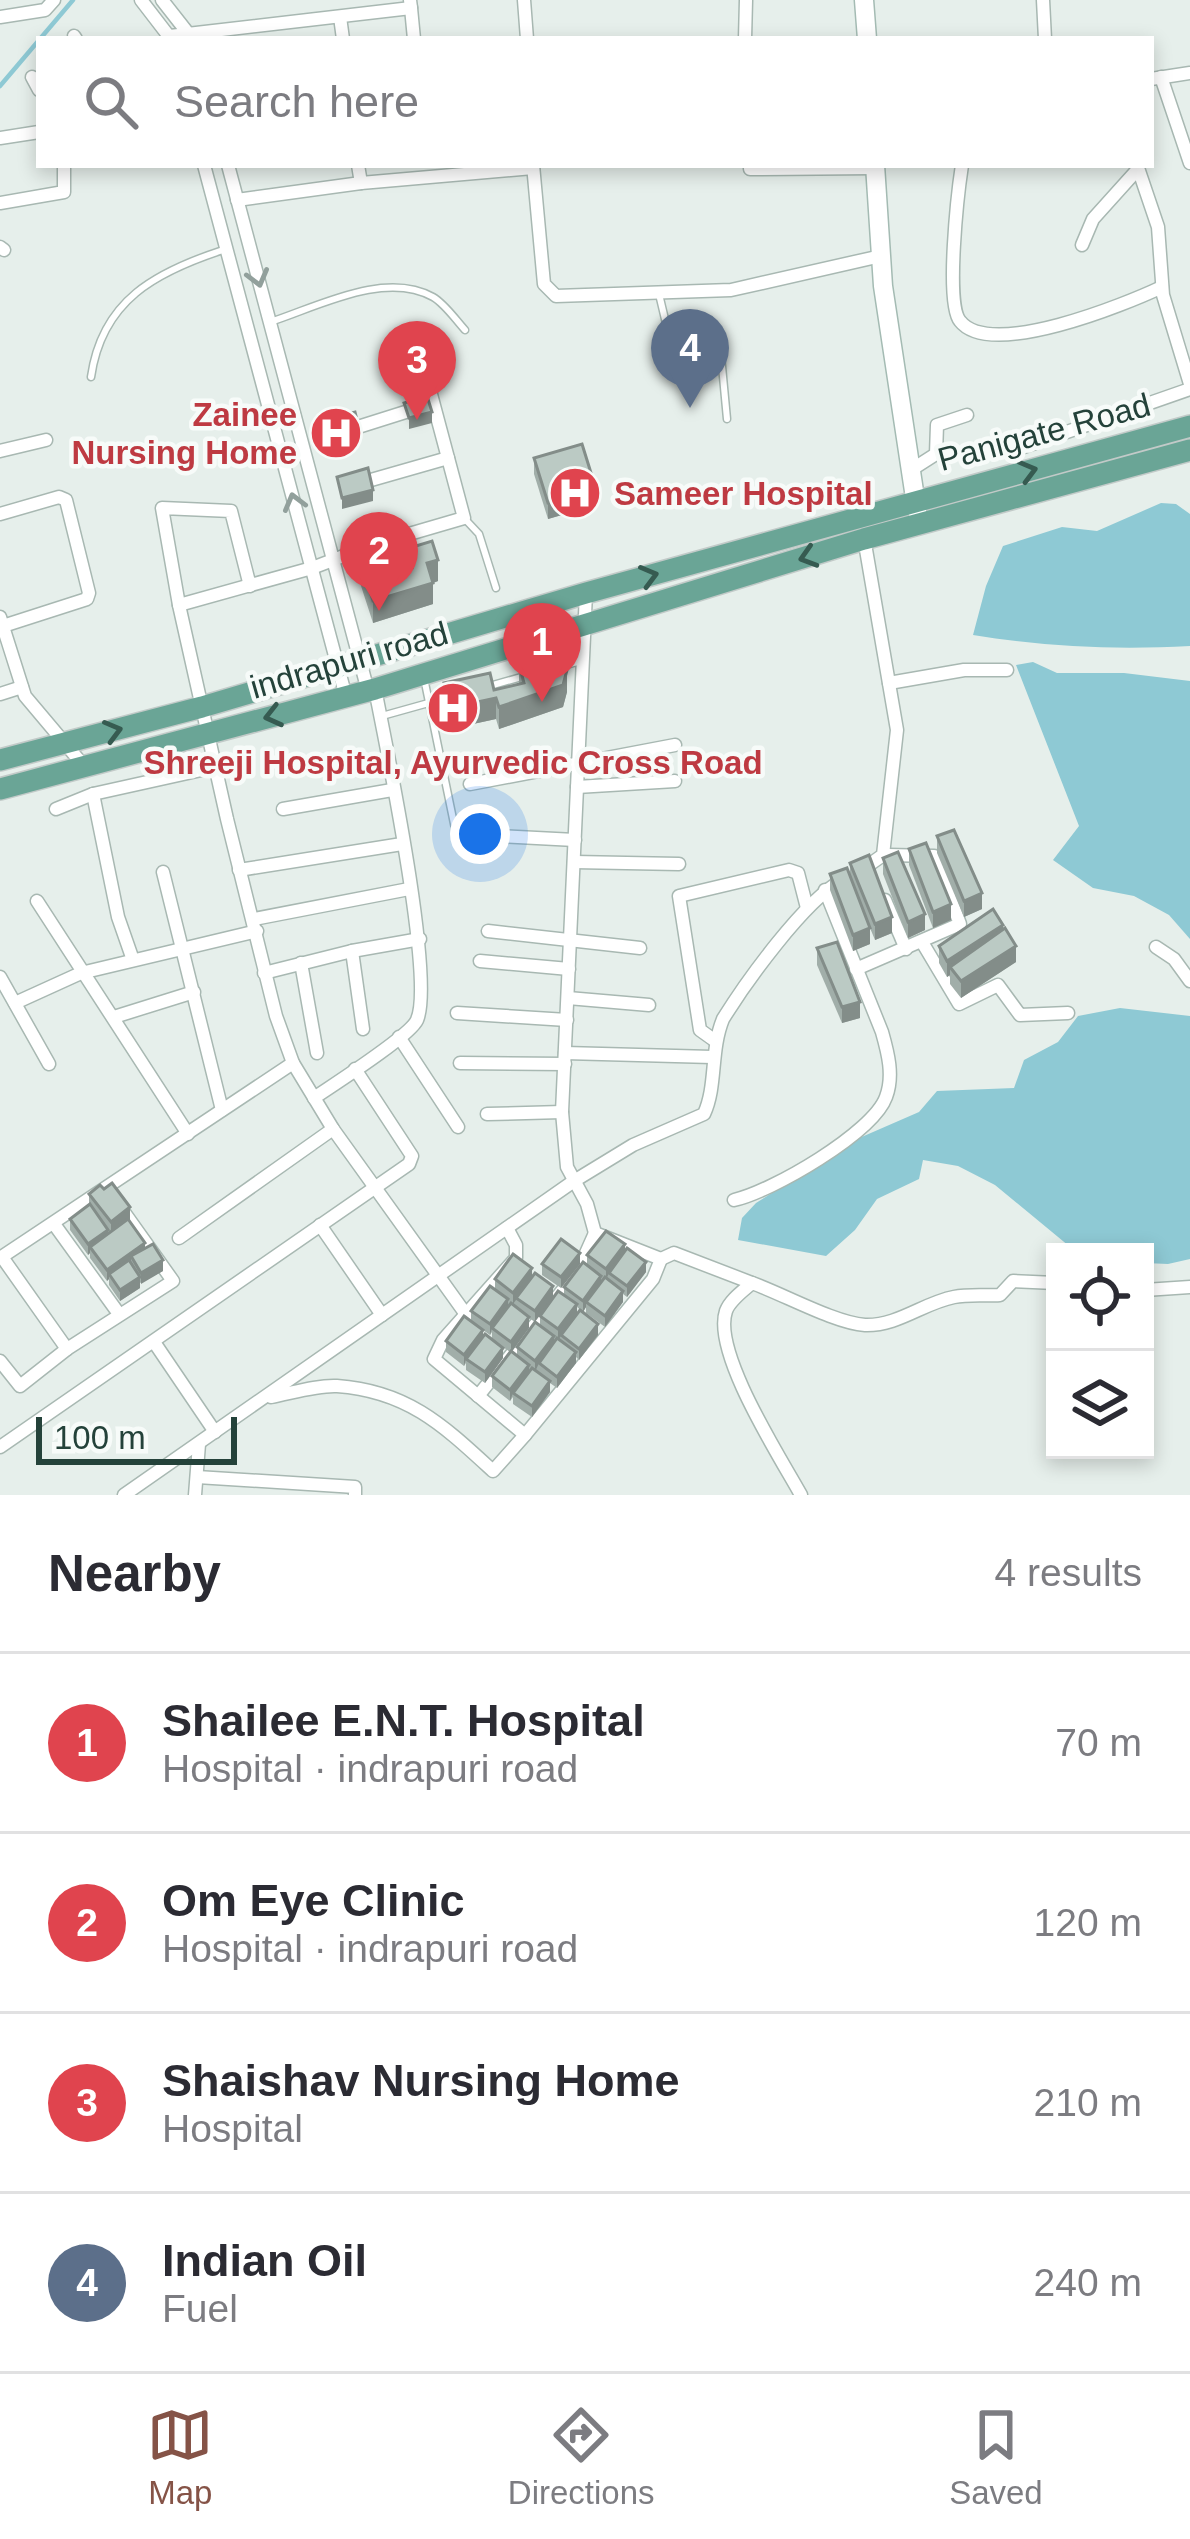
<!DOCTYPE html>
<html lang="en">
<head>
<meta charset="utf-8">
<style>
	body { margin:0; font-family:Helvetica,sans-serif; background:#f7f7f7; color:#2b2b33 }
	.controls { position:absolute; right:36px; bottom:36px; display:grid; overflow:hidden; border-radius:0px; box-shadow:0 6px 18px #0003 }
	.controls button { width:108px; height:108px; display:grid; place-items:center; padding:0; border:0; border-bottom:3px solid #e1e1e2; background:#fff; color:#2b2b33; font:60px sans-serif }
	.scale { position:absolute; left:36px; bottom:30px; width:201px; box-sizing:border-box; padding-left:12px; border:6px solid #24423a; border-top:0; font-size:33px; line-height:42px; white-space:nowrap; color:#24423a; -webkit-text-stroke:9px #f7fbf9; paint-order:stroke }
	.you { position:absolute; left:480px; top:834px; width:42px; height:42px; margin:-30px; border:9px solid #fff; border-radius:50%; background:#1a73e8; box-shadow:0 0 0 18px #1a73e833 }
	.badge { display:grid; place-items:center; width:78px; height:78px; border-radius:50%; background:#855347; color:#fff; font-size:39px; font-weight:700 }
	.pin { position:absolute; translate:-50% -99px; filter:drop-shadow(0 3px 6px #0008) }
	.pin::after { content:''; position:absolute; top:63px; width:42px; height:36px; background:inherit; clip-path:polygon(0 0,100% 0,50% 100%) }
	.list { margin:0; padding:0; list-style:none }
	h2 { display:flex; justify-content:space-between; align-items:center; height:156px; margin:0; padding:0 48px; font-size:51px }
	h2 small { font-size:39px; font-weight:400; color:#7c7c81 }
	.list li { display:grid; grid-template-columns:78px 1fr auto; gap:36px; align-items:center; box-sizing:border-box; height:180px; padding:0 48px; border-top:3px solid #e1e1e2 }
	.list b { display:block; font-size:45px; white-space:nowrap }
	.list p { margin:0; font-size:39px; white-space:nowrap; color:#7c7c81 }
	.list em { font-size:39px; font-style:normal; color:#7c7c81 }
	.icon { flex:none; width:66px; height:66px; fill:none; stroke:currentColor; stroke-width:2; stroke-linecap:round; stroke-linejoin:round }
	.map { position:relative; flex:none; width:1190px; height:1495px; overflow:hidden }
	.search { position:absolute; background:#fff; box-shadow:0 6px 18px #0003; left:36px; right:36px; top:36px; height:132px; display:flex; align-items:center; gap:30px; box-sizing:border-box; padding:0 42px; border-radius:0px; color:#7c7c81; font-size:45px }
	.sheet { height:876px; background:#fff }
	nav { display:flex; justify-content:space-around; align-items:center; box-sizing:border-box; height:168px; border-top:3px solid #e1e1e2; background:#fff; font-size:33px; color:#7c7c81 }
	nav a { display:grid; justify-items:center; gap:6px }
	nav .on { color:#855347 }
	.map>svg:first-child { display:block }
	.water { fill:#8ec9d4 }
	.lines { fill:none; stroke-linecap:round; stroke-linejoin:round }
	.stream { stroke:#8ec9d4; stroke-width:4.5 }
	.lane-casing { stroke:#a8b8b2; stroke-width:9 }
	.street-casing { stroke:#a8b8b2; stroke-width:15 }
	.secondary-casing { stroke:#a4bbb3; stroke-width:21 }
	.primary-casing { stroke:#c2cac8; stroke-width:24 }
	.lane { stroke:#fff; stroke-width:6 }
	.street { stroke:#fff; stroke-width:12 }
	.secondary { stroke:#fff; stroke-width:18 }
	.primary { stroke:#6aa596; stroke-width:21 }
	.wall { fill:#a1aea9; fill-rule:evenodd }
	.shaded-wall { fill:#838d89 }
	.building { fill:#bbcac4; stroke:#838d89; stroke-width:3 }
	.oneway { stroke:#92a09c }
	.oneway2 { stroke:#365b51 }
	.labels { text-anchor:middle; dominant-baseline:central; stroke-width:9; stroke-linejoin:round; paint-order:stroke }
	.health-label { font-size:33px; font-weight:bold; fill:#be3a42; stroke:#f7fbf9; text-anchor:end }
	.street-label { font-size:33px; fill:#24423a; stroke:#f7fbf9 }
</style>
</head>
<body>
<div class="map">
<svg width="1190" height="1495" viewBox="0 0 1190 1495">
	<rect width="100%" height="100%" fill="#e6efeb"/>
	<g class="water">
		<path d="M1161,503l15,1 14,10v132c-74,4 -144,1 -217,-11l13,-49 17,-40 59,-19 35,4z"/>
		<path d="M1033,662l24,11h67l66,8v258l-21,-24 -35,-19 -41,-8 -40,-28 26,-34 -63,-161z"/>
		<path d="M1120,1008l70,8v243l-22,5 -23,-1v-11l-70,-1 -80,-66 -37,-19 -35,-6 -4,19 -42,20 -22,31 -29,26 -88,-16 4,-22 14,-15 101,-64 62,-27 18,-21 77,-3 10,-28 34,-18 20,-26z"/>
	</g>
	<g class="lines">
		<path class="stream" d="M0,86l73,-86"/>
		<g class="lane-casing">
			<g id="lane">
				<path d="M659,294l10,42 43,4 8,5 7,74"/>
				<path d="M270,322c47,-15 115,-52 163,-25 12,7 22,22 32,33"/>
				<path d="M91,377c11,-77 65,-105 132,-127"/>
				<path d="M464,518l15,16 17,54"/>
				<path d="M555,668l26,-7"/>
				<path d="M424,678l35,170"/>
				<path d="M486,687l39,-11"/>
				<path d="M382,716l68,-19"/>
			</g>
		</g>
		<g class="street-casing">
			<g id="street">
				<path d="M141,0l30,39"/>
				<path d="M162,0l29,37"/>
				<path d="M524,0l3,39"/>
				<path d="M1043,0l2,39"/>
				<path d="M411,8l3,31"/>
				<path d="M0,17l45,-7 9,-10"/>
				<path d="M340,17l3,22"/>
				<path d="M74,36l2,3"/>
				<path d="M170,36l241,-28 -1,-8"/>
				<path d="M745,39l1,-39"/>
				<path d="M32,77l7,13"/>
				<path d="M1161,77l29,86"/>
				<path d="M1151,79l39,-6"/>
				<path d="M0,138l39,-6"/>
				<path d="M204,165l142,532"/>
				<path d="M228,165l140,526"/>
				<path d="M358,165l3,18 172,-15"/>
				<path d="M533,165l11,119 12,12 175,-6 150,-34"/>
				<path d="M750,165v4l125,-1"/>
				<path d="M962,165c-4,26 -17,138 -2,156 30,39 166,-17 202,-34"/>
				<path d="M1137,165l21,62 5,68 27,89"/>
				<path d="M237,200l124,-17"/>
				<path d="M0,203l64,-11v-27"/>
				<path d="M1082,245l11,-26 45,-50"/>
				<path d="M0,247l4,3"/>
				<path d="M358,427l57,-18"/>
				<path d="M1021,448l169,-59"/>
				<path d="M0,451l46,-11"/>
				<path d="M911,470l25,-16 1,-29 30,-10"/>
				<path d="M371,480l77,-22"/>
				<path d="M0,514l59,-17 7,3 23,93 -2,6 -84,27"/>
				<path d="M392,539l72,-21 -40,-150"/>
				<path d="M250,586l-19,-75 -69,-3 17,97 48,214 49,197 17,47 40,66 137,191"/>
				<path d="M179,605l133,-37 55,-21"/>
				<path d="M0,617l25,79 59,70"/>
				<path d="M889,683l75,-13h43"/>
				<path d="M0,694l22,-7"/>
				<path d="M470,784l205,-39"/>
				<path d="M577,787l98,-6"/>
				<path d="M93,794l25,123 15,43"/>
				<path d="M56,809l37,-15 122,-27"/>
				<path d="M283,809l109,-19"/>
				<path d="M477,835l98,5"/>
				<path d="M574,862l105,2"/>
				<path d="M239,870l163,-26"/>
				<path d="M163,872l59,238"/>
				<path d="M859,872l24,-17 14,-125 -33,-192"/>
				<path d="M885,900l21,49"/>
				<path d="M37,901l151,233"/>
				<path d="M254,919l155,-30"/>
				<path d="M488,931l152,17"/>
				<path d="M922,942l37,62 39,-19 22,30 48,-2"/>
				<path d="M1156,947l18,12 16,22"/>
				<path d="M352,951l11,78"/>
				<path d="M480,961l89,8"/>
				<path d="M301,963l16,90"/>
				<path d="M856,969l104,-45 -26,-68 -46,-1"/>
				<path d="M264,973l88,-22 68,-12"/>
				<path d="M0,977l49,87"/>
				<path d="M568,998l81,7"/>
				<path d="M15,1003l66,-30 176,-42"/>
				<path d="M457,1013l110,7"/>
				<path d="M114,1017l80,-25"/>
				<path d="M399,1037l59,90"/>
				<path d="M714,1040l-14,-10 -21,-134 110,-26 9,3 9,35"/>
				<path d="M565,1053l147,4"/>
				<path d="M460,1063l105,1"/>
				<path d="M314,1098c19,-13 96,-62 103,-78 18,-41 -31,-275 -42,-331"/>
				<path d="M487,1114l75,-2"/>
				<path d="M734,1200c37,-8 139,-67 152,-103 8,-21 2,-44 -4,-65l-57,-142"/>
				<path d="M54,1224l65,90"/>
				<path d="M320,1225l62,90"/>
				<path d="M507,1228l9,17v13l-73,82 -9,19 91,76 128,-156 8,-20 -66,-26 -8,-29 -20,-37 -5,-55 24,-519"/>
				<path d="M179,1238l154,-109"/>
				<path d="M2,1257l65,92"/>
				<path d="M0,1258l293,-195"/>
				<path d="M661,1259l13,-6 78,30"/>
				<path d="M1145,1290l45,-3"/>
				<path d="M154,1342l61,90"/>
				<path d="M0,1361l20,25 47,-37 106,-68 -52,-73"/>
				<path d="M478,1396l100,-125 17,-38"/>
				<path d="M271,1397c21,-4 46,-12 66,-11 71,5 107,40 156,85l32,-36"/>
				<path d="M0,1447l409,-283 3,-8 -57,-87"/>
				<path d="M197,1477l158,10v8"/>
				<path d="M124,1495l450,-314 59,-36 71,-31c13,-28 6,-63 19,-95 23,-37 81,-118 118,-138"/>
				<path d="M195,1495l4,-51"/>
				<path d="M801,1495c-21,-38 -89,-143 -75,-184 4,-11 17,-20 26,-28 31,11 83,40 113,42 33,1 58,-22 89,-28 14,-3 31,-1 46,-2l13,-14 42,2"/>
			</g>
		</g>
		<g class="secondary-casing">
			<g id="secondary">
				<path d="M864,0l3,39"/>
				<path d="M875,165l8,121 34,225"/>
			</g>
		</g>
		<g class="primary-casing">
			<g id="primary">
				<path d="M0,760l202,-53 384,-114 604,-167"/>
				<path d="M0,789l375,-100 489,-150 326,-89"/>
			</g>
		</g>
		<use href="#lane" class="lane"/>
		<use href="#street" class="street"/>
		<use href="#secondary" class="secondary"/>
		<use href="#primary" class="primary"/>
	</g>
	<g class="wall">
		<path d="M534,458l62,47 -48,14 -14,-45z"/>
		<path d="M352,537l55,11 31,33 -5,2v21l-60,19 -21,-65zM406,561v9l-10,3 -3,-8z"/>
		<path d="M519,665l48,27 -4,15 -64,22 -3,-10 -46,10 -6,-24v-22l50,7 25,-6z"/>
		<path d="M937,836l45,73 -18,8 -27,-64z"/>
		<path d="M909,849l42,71 -18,8 -24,-63z"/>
		<path d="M883,858l42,72 -17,8 -25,-64z"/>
		<path d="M850,863l42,70 -17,7 -5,-12v16l-17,7 -23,-61v-16l20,3z"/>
		<path d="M1003,929l13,33 -55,36 -11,-14v-9l-3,2 -8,-14v-17z"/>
		<path d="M817,948l43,70 -18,5 -25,-58z"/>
		<path d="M89,1194l41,28 15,26 18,23 -23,12v5l-20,13 -11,-16v-6l-2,2 -17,-23v-5l-2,2 -18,-25v-11l19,-14z"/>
		<path d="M625,1252l21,20 -19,25 -4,-3v8l-18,25 -19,-14v-6l-3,5 -6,-5v7l21,21 -19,25 -3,-3v6l-19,25 -7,-5v9l-18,25 -19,-13v-7l-3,4 -18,-14v-11l18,-24 -18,-13v-7l-2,3 -7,-5v7l20,21 -18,25 -19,-13v-7l-2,3 -18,-14v-11l25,-20v-10l24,-22v-10l37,-2 3,-4v49l-6,-4v10l-18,24 6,3v-8l23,-21v-10l24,-21v-8l23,-21v-11z"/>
		<path d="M542,1264h38l-19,24 -19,-13z"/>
	</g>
	<g class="shaded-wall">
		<path d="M432,412v11l-23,6v-11z"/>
		<path d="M359,428v11l-31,8v-11z"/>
		<path d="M596,489v16l-48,14v-16z"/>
		<path d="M373,490v11l-31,8v-11z"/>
		<path d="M407,539l-1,22 -19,6v-22z"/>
		<path d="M438,560v21l-5,2v21l-60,19v-22l54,-38z"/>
		<path d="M567,670v22l-4,15 -64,22v-22z"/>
		<path d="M496,698v21l-46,10v-21z"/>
		<path d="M982,893v16l-18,8v-16z"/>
		<path d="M951,904v16l-18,8v-16z"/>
		<path d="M925,914v16l-17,8v-16z"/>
		<path d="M892,917v16l-17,7v-16z"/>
		<path d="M1003,925v16l-53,26v8l-3,2v-16z"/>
		<path d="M870,928v16l-17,7v-16z"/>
		<path d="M1016,946v16l-55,36v-17z"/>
		<path d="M860,1002v16l-18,5v-16z"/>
		<path d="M130,1207v16l-19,15v-16z"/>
		<path d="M108,1230v10l-18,7v6l-2,2v-11z"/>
		<path d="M145,1243v10l-14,3v8l-22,10v5l-2,2v-11z"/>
		<path d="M625,1244v11l-16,18 -3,7v-11z"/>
		<path d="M580,1253v11l-19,24v-11z"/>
		<path d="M163,1260v11l-22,13v-11z"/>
		<path d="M646,1262v10l-19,25v-11z"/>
		<path d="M532,1268v11l-19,25v-11z"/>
		<path d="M601,1276v11l-15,15v5l-3,5v-11z"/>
		<path d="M140,1277v11l-20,13v-11z"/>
		<path d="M553,1286v11l-18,25v-11z"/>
		<path d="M623,1291v11l-18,25v-11z"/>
		<path d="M508,1299v11l-16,18 -2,7v-11z"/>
		<path d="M577,1304v11l-19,25v-11z"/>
		<path d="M529,1317v11l-18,25v-11z"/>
		<path d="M598,1324v11l-19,25v-11z"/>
		<path d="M483,1330v11l-17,18 -2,7v-11z"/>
		<path d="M554,1336v11l-15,16 -4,9v-11z"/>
		<path d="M503,1348v10l-18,25v-11z"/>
		<path d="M576,1352v11l-19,25v-11z"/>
		<path d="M529,1365v11l-16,17 -3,8v-11z"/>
		<path d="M550,1381v11l-18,25v-11z"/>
	</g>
	<g class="building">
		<path d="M427,396l5,16 -23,6 -5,-15z"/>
		<path d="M355,412l4,16 -31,8 -4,-16z"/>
		<path d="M582,444l14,45 -48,14 -14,-45z"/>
		<path d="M368,468l5,22 -31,8 -5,-21z"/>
		<path d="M401,522l6,17 -20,6 9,28 16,-5 -6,-19 26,-8 6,19 -11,3 6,20 -60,18 -21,-64z"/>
		<path d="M543,658l12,1 12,11 -4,15 -64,22 -3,-9 -46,10 -6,-25 46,-10 4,17 30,-7 -5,-18z"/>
		<path d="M954,830l28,63 -18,8 -27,-65z"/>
		<path d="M926,843l25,61 -18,8 -24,-63z"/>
		<path d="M898,852l27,62 -17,8 -25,-64z"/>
		<path d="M869,855l23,62 -17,7 -25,-61z"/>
		<path d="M847,868l23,60 -17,7 -23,-61z"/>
		<path d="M993,909l10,16 -56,36 -8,-15z"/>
		<path d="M1005,928l11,18 -55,35 -11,-14z"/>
		<path d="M837,942l23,60 -18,5 -25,-59z"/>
		<path d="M112,1183l18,24 -19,15 -22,-28 11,-9 4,4z"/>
		<path d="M90,1204l18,26 -20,14 -18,-25z"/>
		<path d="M128,1219l17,24 -38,27 -17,-23z"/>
		<path d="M606,1231l19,13 -19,25 -19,-14z"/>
		<path d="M561,1239l19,14 -19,24 -19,-13z"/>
		<path d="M153,1244l10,16 -22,13 -10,-17z"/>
		<path d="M627,1248l19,14 -19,24 -18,-13z"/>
		<path d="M513,1254l19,14 -19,25 -18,-14z"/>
		<path d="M129,1260l11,17 -20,13 -11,-16z"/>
		<path d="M583,1262l18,14 -18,25 -19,-14z"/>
		<path d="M535,1273l18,13 -18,25 -19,-13z"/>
		<path d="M605,1277l18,14 -18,25 -19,-14z"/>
		<path d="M490,1286l18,13 -18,25 -19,-13z"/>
		<path d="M558,1291l19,13 -19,25 -18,-13z"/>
		<path d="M511,1303l18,14 -18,25 -19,-14z"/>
		<path d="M580,1310l18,14 -19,25 -18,-14z"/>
		<path d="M464,1316l19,14 -19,25 -18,-14z"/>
		<path d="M535,1322l19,14 -19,25 -18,-14z"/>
		<path d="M485,1334l18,14 -18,24 -19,-13z"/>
		<path d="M557,1338l19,14 -19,25 -18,-14z"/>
		<path d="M511,1351l18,14 -19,25 -18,-14z"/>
		<path d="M532,1368l18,13 -18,25 -19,-13z"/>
	</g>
	<defs><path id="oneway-chevron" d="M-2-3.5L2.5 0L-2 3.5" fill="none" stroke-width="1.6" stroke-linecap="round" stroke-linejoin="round" transform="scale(3)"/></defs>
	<g class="oneway">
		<use href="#oneway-chevron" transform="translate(258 278) rotate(75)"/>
		<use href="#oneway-chevron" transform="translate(294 502) rotate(-105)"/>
	</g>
	<g class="oneway2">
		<use href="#oneway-chevron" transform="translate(1028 471) rotate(-15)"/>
		<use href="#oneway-chevron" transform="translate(808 557) rotate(163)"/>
		<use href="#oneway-chevron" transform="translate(649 576) rotate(-15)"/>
		<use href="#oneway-chevron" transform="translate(273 716) rotate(166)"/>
		<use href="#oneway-chevron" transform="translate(113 731) rotate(-15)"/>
	</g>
	<defs>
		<g id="hospital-disc" transform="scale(2.7)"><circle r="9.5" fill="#e0444e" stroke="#f7fbf9"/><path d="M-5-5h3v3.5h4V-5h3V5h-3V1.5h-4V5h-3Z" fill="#fff"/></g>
	</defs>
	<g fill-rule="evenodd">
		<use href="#hospital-disc" x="336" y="433"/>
		<use href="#hospital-disc" x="575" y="493"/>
		<use href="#hospital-disc" x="453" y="708"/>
	</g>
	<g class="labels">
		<g class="health-label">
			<text x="297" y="414">Zainee<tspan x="297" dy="38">Nursing Home</tspan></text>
			<text x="614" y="493" text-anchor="start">Sameer Hospital</text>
			<text x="453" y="762" text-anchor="middle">Shreeji Hospital, Ayurvedic Cross Road</text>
		</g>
		<g class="street-label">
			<text transform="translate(1044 432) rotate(-15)">Panigate Road</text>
			<text transform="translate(349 660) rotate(-16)">indrapuri road</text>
		</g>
	</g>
</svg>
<div class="controls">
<button><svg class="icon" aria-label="locate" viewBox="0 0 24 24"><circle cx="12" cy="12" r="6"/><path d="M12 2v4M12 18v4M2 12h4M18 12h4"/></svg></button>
<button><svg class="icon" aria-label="layers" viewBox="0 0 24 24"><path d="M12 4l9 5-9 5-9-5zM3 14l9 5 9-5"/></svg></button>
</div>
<div class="scale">100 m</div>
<div class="you"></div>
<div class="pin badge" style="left:542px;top:702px;background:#e0444e">1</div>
<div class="pin badge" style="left:379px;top:611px;background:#e0444e">2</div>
<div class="pin badge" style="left:417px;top:420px;background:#e0444e">3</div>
<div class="pin badge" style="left:690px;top:408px;background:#5c6f8a">4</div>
<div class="search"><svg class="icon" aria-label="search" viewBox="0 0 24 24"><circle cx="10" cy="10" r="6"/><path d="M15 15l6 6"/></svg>Search here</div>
</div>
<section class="sheet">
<h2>Nearby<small>4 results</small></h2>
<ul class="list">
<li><span class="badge" style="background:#e0444e">1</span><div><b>Shailee E.N.T. Hospital</b><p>Hospital · indrapuri road</p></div><em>70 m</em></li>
<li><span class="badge" style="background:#e0444e">2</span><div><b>Om Eye Clinic</b><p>Hospital · indrapuri road</p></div><em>120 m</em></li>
<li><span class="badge" style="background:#e0444e">3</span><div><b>Shaishav Nursing Home</b><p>Hospital</p></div><em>210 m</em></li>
<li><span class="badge" style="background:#5c6f8a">4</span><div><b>Indian Oil</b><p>Fuel</p></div><em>240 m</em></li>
</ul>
</section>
<nav>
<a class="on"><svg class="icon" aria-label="map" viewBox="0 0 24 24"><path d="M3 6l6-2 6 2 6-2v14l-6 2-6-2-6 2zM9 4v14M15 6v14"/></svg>Map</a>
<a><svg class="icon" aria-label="directions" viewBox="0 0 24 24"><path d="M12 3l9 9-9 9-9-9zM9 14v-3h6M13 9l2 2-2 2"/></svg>Directions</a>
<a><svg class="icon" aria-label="saved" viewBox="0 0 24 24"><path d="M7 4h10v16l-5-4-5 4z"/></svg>Saved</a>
</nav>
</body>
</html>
